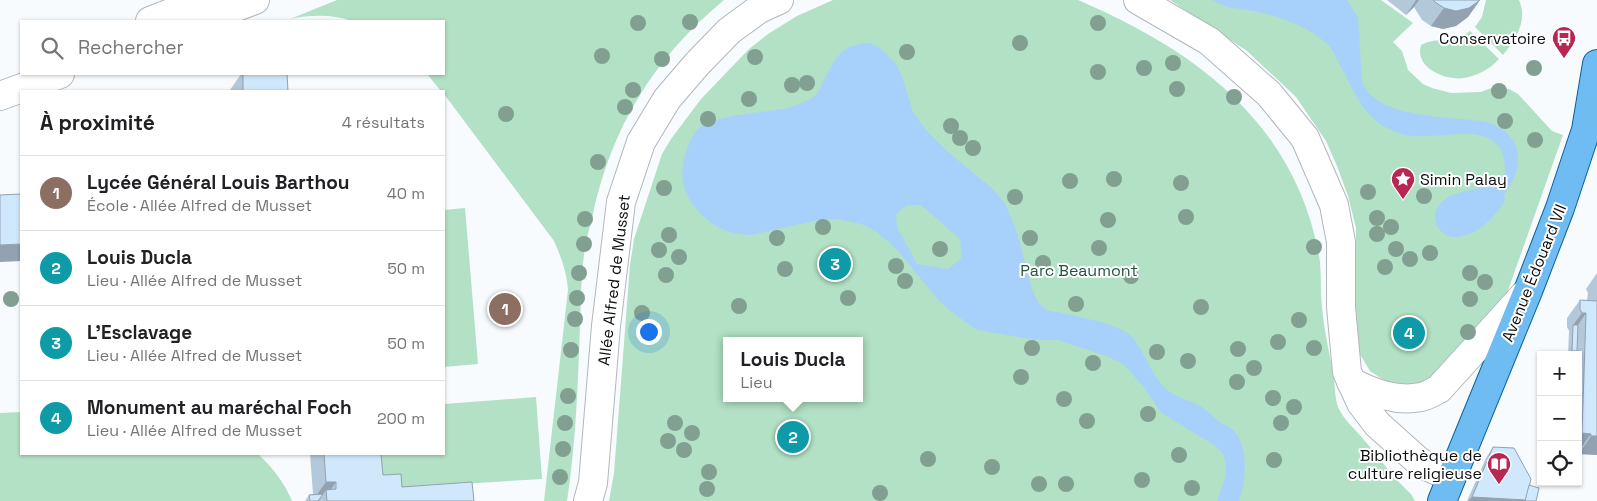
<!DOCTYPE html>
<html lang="fr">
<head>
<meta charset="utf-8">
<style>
	body { margin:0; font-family:"Space Grotesk",sans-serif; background:#f2f2f2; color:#202124 }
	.controls { position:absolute; right:15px; bottom:15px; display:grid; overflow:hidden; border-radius:0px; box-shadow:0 1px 4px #0004 }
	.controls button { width:45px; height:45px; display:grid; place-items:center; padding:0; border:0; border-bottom:1px solid #e0e0e0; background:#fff; color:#202124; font:25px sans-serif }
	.you { position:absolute; left:648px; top:331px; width:18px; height:18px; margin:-12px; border:4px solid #fff; border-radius:50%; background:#1a73e8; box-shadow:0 0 0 8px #1a73e833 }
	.badge { display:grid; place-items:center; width:32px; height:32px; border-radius:50%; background:#d93025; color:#fff; font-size:16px; font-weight:700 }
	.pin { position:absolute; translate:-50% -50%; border:2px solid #fff; box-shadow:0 1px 5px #0006 }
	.popup { position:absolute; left:723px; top:337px; width:140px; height:65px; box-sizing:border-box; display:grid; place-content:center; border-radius:0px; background:#fff; filter:drop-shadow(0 1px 4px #0005); font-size:16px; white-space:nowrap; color:#757577 }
	.popup b { font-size:19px; color:#202124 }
	.popup::after { content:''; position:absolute; left:50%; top:100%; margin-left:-10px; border:10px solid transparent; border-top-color:#fff }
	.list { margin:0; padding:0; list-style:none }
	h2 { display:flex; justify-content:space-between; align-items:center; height:65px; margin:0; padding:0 20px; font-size:21px }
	h2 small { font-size:16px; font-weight:400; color:#757577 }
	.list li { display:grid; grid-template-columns:32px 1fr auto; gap:15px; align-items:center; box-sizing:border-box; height:75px; padding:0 20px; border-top:1px solid #e0e0e0 }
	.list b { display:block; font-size:19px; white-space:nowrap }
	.list p { margin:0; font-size:16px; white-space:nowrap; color:#757577 }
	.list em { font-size:16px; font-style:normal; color:#757577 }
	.icon { flex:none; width:28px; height:28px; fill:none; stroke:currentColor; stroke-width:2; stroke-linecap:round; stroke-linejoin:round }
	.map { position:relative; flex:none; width:1597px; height:501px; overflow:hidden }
	.search { position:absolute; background:#fff; box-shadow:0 1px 4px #0004; left:20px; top:20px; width:425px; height:55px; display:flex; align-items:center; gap:12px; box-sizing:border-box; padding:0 18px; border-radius:0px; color:#757577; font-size:19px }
	.panel { position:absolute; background:#fff; box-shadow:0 1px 4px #0004; left:20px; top:90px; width:425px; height:365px; border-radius:0px }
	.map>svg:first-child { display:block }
	.green { fill:#b2e1c5; fill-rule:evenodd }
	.water { fill:#a7d1fa; fill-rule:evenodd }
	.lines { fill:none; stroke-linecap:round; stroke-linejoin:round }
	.minor-casing { stroke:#b1b7bc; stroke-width:30 }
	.major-casing { stroke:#0c629d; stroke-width:30 }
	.minor { stroke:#fff; stroke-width:28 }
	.major { stroke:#6ebcf2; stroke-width:28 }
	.tree { fill:#81a092 }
	.wall { fill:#b3c8d9 }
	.shaded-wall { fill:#92a2b0 }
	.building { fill:#d0e8fc; stroke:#92a2b0 }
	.labels { text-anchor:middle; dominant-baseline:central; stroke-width:4; stroke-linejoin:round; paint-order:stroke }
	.poi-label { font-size:16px; fill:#0b0d0e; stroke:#fff; text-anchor:end }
	.park-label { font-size:16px; fill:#20553a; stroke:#fff }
	.street-label { font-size:16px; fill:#0b0d0e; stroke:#fff }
</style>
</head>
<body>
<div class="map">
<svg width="1597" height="501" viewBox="0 0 1597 501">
	<rect width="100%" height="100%" fill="#f7fbfe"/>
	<g class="green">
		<path d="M337,0h387c-71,59 -113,128 -132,218 -2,10 -6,20 -7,30 -4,25 -4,51 -5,76 -2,59 -4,118 -13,177h-23l24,-211c-1,-18 -7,-33 -14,-49l-110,-147v-3h-3l-14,-17h17v-53h-92c-21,-7 -41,-6 -62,-2z"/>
		<path d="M833,0h245c117,50 216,122 241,255 3,17 1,35 3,52 2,24 8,48 12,71 1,10 1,25 6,33 6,11 17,20 24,29 16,18 30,39 47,54l4,7h-806l5,-28 16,-208 4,-26 28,-85 9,-15 30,-40 48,-50 19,-15 29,-18zM727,341h132v57h-132z"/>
		<path d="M1170,0h211l32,23 -20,19 9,9 6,19 15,14 9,4 19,5 30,-1 13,-5 15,2 9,5 34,37 11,4 -57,161 -34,49 -46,37 -14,3h-13l-10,-2 -10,-6 -9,-6 -12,-20 -3,-17 1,-106 -8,-32 -11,-30 -11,-25 -30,-44 -49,-46z"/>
		<path d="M1486,0h33c9,21 -3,39 -16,55l-28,-28 7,-10z"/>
		<path d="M1470,31l29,28c-9,10 -22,17 -35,19 -18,3 -50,-10 -43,-33 17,-9 32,-1 49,-14z"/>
		<path d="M465,208l13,156 -34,3v-157z"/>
		<path d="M536,397l6,82 -161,10 -3,-35h66v-50z"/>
		<path d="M21,412v42h237c15,14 26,28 34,47h-292v-88z"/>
	</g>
	<g class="water">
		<path d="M1213,0h134l11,17 4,64c12,39 92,35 125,41 38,13 38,44 17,73l1,6c-10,16 -28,35 -49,36 -17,1 -28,-20 -16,-33 16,-19 46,-8 65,-31 2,-63 -70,-28 -104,-39 -37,-12 -44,-38 -61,-69 -4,-8 -8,-17 -14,-22 -20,-18 -47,-27 -73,-32 -14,-3 -28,-2 -40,-11z"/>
		<path d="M869,43l11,5 16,16 6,12 11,36 13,18 23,23 44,36 12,15 11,25 16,60 6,13 8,8c19,4 76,13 87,28 13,16 18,37 33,51 8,8 24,11 34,17 8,5 14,12 21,17 3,2 7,3 10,5 19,16 15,53 8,73h-22l9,-25v-12l-3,-10 -7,-8 -51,-31 -5,-4 -17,-25 -19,-21 -15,-8 -51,-17h-21l-60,-10 -24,-17 -14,-12 -41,-50 -12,-11 -12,-10 -13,-6 -25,-5 -17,1 -68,15c-19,0 -34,-6 -48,-19 -15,-14 -23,-31 -20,-51 2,-12 6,-25 14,-35 15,-16 72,-17 95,-23 7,-3 18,-7 24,-12 3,-3 5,-9 7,-13 13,-24 17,-38 46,-39zM907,205h14l39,34 2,19 -14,11 -31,-5 -20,-37 -1,-13z"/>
	</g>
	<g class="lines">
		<g class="minor-casing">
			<g id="minor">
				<path d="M1138,0l71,41 60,53 36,44 29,67 7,37v65l6,65 14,31 16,21 39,35 10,7 25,11"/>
				<path d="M150,21l54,-21"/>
				<path d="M199,21l56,-21"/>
				<path d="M0,96l60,-22"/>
				<path d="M1351,382c22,11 45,20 70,15 6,-1 12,-5 18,-8l86,-95"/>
				<path d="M588,501l5,-18 13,-157 15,-124 20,-60 26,-43 30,-35 32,-33 30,-22 20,-9"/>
			</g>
		</g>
		<g class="major-casing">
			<path id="major" d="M1442,501l86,-210 32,-83 26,-78 11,-66"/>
		</g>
		<use href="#minor" class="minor"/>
		<use href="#major" class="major"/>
	</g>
	<g class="tree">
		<circle cx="690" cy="22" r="8"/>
		<circle cx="638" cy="23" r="8"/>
		<circle cx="1098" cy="23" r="8"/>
		<circle cx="1020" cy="43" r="8"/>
		<circle cx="907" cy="52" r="8"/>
		<circle cx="602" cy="56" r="8"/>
		<circle cx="755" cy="57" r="8"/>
		<circle cx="662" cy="59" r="8"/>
		<circle cx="1173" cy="63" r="8"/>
		<circle cx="1144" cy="68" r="8"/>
		<circle cx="1534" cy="68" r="8"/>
		<circle cx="1098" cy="72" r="8"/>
		<circle cx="807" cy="83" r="8"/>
		<circle cx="792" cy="85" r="8"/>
		<circle cx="1177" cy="89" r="8"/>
		<circle cx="633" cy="90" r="8"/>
		<circle cx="1499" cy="91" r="8"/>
		<circle cx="1234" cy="97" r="8"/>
		<circle cx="749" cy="99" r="8"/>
		<circle cx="625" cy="107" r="8"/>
		<circle cx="506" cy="114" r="8"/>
		<circle cx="708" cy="119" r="8"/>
		<circle cx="1505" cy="121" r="8"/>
		<circle cx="951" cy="126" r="8"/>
		<circle cx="960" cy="138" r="8"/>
		<circle cx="1535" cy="140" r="8"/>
		<circle cx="973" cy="148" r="8"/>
		<circle cx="598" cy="162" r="8"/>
		<circle cx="1114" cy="179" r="8"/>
		<circle cx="1070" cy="181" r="8"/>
		<circle cx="1181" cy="183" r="8"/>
		<circle cx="664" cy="188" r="8"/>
		<circle cx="1368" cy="192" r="8"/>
		<circle cx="1424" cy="196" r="8"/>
		<circle cx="1015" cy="197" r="8"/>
		<circle cx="1186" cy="217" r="8"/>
		<circle cx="1377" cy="218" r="8"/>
		<circle cx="585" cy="219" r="8"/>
		<circle cx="1108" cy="220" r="8"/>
		<circle cx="823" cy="227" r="8"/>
		<circle cx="1391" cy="227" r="8"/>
		<circle cx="1377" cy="234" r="8"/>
		<circle cx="669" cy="235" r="8"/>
		<circle cx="777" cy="238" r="8"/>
		<circle cx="1030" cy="238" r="8"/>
		<circle cx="584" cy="244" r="8"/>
		<circle cx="1314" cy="247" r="8"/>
		<circle cx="1099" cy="248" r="8"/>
		<circle cx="940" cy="249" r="8"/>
		<circle cx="1396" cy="249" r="8"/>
		<circle cx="659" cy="250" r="8"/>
		<circle cx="1430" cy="253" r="8"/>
		<circle cx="679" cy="257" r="8"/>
		<circle cx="1410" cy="259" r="8"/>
		<circle cx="1043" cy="263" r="8"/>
		<circle cx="896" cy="266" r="8"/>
		<circle cx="1385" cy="267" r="8"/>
		<circle cx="785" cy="269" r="8"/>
		<circle cx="579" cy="273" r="8"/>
		<circle cx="1470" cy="273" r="8"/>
		<circle cx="666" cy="275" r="8"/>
		<circle cx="1131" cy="276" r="8"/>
		<circle cx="905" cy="281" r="8"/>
		<circle cx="1485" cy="282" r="8"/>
		<circle cx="577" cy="298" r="8"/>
		<circle cx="848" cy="298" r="8"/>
		<circle cx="11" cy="299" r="8"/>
		<circle cx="1470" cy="299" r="8"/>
		<circle cx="1076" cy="304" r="8"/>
		<circle cx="739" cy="306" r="8"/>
		<circle cx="1201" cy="307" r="8"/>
		<circle cx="642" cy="313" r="8"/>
		<circle cx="575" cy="319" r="8"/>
		<circle cx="1299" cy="320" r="8"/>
		<circle cx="1468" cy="332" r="8"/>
		<circle cx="1278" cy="342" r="8"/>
		<circle cx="1032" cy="348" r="8"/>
		<circle cx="1314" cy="348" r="8"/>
		<circle cx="1238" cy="349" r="8"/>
		<circle cx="571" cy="350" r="8"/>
		<circle cx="1157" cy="352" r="8"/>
		<circle cx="1188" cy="361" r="8"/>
		<circle cx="1093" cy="363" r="8"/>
		<circle cx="1254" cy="368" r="8"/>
		<circle cx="1021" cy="377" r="8"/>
		<circle cx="1237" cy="382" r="8"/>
		<circle cx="568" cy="396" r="8"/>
		<circle cx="1273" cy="398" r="8"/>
		<circle cx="1064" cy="399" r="8"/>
		<circle cx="1294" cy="407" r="8"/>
		<circle cx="1148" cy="414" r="8"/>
		<circle cx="1087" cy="421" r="8"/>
		<circle cx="565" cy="423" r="8"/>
		<circle cx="675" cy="423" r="8"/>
		<circle cx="1281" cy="423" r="8"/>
		<circle cx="692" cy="433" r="8"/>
		<circle cx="668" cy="441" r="8"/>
		<circle cx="563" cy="449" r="8"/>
		<circle cx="684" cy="450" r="8"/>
		<circle cx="1179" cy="455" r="8"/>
		<circle cx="928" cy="459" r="8"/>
		<circle cx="1274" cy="460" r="8"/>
		<circle cx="992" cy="467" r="8"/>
		<circle cx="709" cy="472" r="8"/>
		<circle cx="560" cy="477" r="8"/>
		<circle cx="1142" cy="480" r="8"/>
		<circle cx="1039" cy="484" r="8"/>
		<circle cx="1066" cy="484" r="8"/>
		<circle cx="1192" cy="488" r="8"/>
		<circle cx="707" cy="489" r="8"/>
		<circle cx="880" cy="493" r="8"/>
	</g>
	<g class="wall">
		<path d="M1387,0h93l-12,17 -12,9 -13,3 -12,-3 -9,-6 -8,-13 -8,8z"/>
		<path d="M241,74h46l1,17h-58v-1z"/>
		<path d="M1597,273v182l-18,-1 -1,-2v-97h-10l1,-24 -2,-4v-9l13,-18h7l1,-7 -2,-4z"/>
		<path d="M1493,447l36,38 7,16h-69l19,-43z"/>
		<path d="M310,454h71l2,21 19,12 72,14h-169l4,-6 4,-1z"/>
	</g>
	<g class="shaded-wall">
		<path d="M1416,0h3l-5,7 -8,8z"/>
		<path d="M1480,0l-12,17 -12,9 -13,3 -12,-3 13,-18z"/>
		<path d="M21,244v17l-21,1v-17z"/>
		<path d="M1582,313h4l-12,18 -1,-6z"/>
		<path d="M1572,351h5l-3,4h-5z"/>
		<path d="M1582,433l9,1 -13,18v-13z"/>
		<path d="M1591,436h6v19l-18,-1z"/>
		<path d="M326,482h10l-9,13 -1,-5 -7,10h-6z"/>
		<path d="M1472,497l54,3 -1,1h-57z"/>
	</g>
	<g class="building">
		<path d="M1433,0h47l-11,8 -13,3 -12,-3 -9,-6z"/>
		<path d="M243,74h44l1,17h-45z"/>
		<path d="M21,194v50l-21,1v-50z"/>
		<path d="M1580,300l17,1v135h-6v-2l-9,-1 4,-120h-4l-2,-4z"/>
		<path d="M1573,325h5l-1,26h-5z"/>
		<path d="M1493,447l21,1 17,31 -5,21 -54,-3z"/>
		<path d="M324,454h57l2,21 18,-1 1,13 70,-5 2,19h-147l-1,-11 10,-1v-7h-10z"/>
		<path d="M1529,485l10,3 -3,13h-11z"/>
		<path d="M323,494l-5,7h-8l-1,-6z"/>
	</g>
	<defs>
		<g id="bus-pin" transform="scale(1.25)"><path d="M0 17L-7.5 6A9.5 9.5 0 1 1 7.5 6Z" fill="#b72752" stroke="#fff"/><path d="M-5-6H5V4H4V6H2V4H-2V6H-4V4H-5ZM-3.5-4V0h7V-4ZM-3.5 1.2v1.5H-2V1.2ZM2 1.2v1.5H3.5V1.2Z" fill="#fff"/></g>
		<g id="sight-pin" transform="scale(1.25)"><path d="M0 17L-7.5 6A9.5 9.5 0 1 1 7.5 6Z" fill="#b72752" stroke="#fff"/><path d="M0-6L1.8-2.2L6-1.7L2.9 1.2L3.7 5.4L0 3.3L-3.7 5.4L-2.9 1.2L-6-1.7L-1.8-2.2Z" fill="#fff"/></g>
		<g id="library-pin" transform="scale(1.25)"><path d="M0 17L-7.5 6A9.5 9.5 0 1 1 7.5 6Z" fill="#b72752" stroke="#fff"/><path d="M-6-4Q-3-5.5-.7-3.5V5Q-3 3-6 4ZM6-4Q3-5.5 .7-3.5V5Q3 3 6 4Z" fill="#fff"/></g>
	</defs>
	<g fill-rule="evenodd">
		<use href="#bus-pin" x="1564" y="38"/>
		<use href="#sight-pin" x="1403" y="179"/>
		<use href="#library-pin" x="1499" y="464"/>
	</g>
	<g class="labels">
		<g class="poi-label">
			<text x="1546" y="38">Conservatoire</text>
			<text x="1420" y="179" text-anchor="start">Simin Palay</text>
			<text x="1482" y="455">Bibliothèque de<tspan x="1482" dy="18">culture religieuse</tspan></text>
		</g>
		<g class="park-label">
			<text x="1079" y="270">Parc Beaumont</text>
		</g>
		<g class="street-label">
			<text transform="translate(1534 273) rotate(-68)">Avenue Édouard VII</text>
			<text transform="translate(614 280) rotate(-83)">Allée Alfred de Musset</text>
		</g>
	</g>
</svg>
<div class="controls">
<button>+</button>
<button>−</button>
<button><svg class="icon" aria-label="locate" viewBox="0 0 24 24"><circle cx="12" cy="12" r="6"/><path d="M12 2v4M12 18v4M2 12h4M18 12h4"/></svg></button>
</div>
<div class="you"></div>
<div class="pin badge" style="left:505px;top:309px;background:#8d6e63">1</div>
<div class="pin badge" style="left:793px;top:437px;background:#0f9aa8">2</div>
<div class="popup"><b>Louis Ducla</b>Lieu</div>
<div class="pin badge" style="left:835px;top:264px;background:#0f9aa8">3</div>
<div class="pin badge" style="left:1409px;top:333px;background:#0f9aa8">4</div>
<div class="search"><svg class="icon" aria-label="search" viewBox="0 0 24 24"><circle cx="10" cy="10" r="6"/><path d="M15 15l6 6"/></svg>Rechercher</div>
<section class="panel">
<h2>À proximité<small>4 résultats</small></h2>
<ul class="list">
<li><span class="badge" style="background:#8d6e63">1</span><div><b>Lycée Général Louis Barthou</b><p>École · Allée Alfred de Musset</p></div><em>40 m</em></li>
<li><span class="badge" style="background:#0f9aa8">2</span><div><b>Louis Ducla</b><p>Lieu · Allée Alfred de Musset</p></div><em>50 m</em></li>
<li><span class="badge" style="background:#0f9aa8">3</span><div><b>L'Esclavage</b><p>Lieu · Allée Alfred de Musset</p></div><em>50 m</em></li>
<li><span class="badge" style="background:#0f9aa8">4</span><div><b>Monument au maréchal Foch</b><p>Lieu · Allée Alfred de Musset</p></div><em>200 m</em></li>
</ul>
</section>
</div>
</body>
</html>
